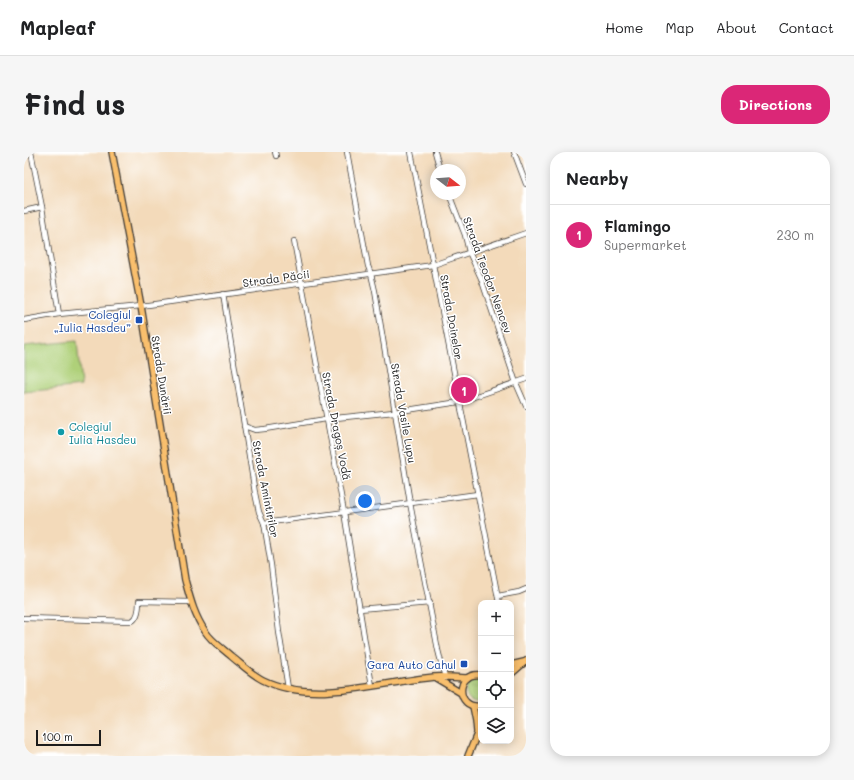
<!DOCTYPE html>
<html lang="en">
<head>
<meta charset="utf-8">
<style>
	body { margin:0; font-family:Mali,sans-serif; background:#f6f6f6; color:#202124 }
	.controls { position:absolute; right:12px; bottom:12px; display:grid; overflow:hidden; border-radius:8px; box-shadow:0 2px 10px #0003 }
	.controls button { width:36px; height:36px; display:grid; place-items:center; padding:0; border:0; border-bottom:1px solid #e0e0e0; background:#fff; color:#202124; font:20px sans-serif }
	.compass { position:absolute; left:406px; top:12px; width:36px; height:36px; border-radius:50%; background:#fff; box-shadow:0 2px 10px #0003; rotate:107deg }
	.scale { position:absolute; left:12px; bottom:10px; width:65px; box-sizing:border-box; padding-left:4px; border:2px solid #1c1c1c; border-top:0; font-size:11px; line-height:14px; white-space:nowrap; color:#1c1c1c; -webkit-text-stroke:3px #fff; paint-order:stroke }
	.you { position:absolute; left:341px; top:349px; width:14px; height:14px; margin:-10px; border:3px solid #fff; border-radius:50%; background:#1a73e8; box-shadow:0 0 0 6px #1a73e833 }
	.badge { display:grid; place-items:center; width:26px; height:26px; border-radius:50%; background:#db2777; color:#fff; font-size:13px; font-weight:700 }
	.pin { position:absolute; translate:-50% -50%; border:2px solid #fff; box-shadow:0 1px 4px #0006 }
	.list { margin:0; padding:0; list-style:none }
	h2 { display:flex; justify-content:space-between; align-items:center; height:52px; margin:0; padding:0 16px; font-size:17px }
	h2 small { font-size:13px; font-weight:400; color:#757577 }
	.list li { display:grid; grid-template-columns:26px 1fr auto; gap:12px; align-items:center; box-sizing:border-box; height:60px; padding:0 16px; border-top:1px solid #e0e0e0 }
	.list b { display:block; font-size:15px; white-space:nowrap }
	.list p { margin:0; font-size:13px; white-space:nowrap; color:#757577 }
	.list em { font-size:13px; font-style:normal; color:#757577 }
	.icon { flex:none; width:22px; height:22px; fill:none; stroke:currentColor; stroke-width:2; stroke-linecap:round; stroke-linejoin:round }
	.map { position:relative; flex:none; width:502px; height:604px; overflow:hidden; border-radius:16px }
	header { display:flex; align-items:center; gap:24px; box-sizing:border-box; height:56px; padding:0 20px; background:#fff; border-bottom:1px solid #e0e0e0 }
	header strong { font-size:19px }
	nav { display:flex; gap:22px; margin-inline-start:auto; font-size:14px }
	.intro { display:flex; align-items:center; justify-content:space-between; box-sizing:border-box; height:96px; padding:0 24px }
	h1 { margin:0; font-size:28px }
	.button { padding:10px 18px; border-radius:16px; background:#db2777; color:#fff; font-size:14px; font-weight:700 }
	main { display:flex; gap:24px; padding:0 24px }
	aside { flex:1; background:#fff; border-radius:16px; box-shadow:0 2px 10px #0003 }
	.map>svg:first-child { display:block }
	.grass { fill:#afd079; stroke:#66764a }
	.park { fill:url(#park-tufts); stroke:#66764a }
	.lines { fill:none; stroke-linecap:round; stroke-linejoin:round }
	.minor-casing { stroke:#3c3834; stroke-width:6 }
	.major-casing { stroke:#3c3834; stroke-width:8 }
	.minor { stroke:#fff; stroke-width:4.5 }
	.major { stroke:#f9bf6d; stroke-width:5.5 }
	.transit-dot { fill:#1a4fb4; stroke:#fff; stroke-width:1.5 }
	.culture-dot { fill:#0f9aa8; stroke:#fff; stroke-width:1.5 }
	.labels { text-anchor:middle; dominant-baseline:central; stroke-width:3; stroke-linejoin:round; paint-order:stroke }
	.street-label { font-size:11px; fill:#1c1c1c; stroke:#fff }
	.transit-label { font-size:11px; fill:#164399; stroke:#fff; text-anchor:end }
	.culture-label { font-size:11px; fill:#0d838f; stroke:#fff; text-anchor:start }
</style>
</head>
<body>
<header>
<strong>Mapleaf</strong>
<nav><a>Home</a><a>Map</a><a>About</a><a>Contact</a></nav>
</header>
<div class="intro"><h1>Find us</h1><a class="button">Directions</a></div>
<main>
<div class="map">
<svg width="502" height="604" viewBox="0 0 502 604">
	<defs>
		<pattern id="park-tufts" width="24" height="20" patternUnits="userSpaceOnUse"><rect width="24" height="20" fill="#afd079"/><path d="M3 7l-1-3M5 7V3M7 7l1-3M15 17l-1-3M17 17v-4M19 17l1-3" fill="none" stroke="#96b268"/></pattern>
	</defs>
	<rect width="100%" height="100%" fill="#fff"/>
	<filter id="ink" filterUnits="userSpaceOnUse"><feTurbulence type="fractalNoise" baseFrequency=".025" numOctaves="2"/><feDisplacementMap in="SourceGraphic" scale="8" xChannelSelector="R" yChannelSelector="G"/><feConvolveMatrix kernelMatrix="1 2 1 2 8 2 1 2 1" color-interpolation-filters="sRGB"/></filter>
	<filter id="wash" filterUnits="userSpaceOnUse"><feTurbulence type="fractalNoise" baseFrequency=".012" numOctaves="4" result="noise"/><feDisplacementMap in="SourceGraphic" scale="16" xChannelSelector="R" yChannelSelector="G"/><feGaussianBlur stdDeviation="0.9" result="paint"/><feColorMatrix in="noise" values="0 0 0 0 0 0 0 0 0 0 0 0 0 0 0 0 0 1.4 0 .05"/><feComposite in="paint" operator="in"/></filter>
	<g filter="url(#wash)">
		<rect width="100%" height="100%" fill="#f3daba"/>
		<path class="grass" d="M53,189l4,45 -57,6v-46z"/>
		<path class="park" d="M452,527l5,1v22c-17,2 -21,-17 -5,-23z"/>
	</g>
	<g filter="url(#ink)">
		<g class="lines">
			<g class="minor-casing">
				<g id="minor">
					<path d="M7,0l11,55 17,107"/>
					<path d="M251,0l1,4"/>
					<path d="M323,0l21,114 3,8 4,17 35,212 28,147 7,28"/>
					<path d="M387,0l88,451"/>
					<path d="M411,0l5,18"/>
					<path d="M490,0l12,32"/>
					<path d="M425,42l16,41 4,17 12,26 35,105 10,23"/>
					<path d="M0,59l18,-4"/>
					<path d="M270,89l50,271 28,174"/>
					<path d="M199,142l32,199 4,19 5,11 7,42 8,67 9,56"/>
					<path d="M0,168l35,-6 82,-8 292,-41 93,-32"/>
					<path d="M220,274l11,4 10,-1 61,-10 68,-7 65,-10 67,-23"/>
					<path d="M240,371l214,-29"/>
					<path d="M474,444l21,-4 7,-3"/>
					<path d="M335,457l71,-6"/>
					<path d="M0,466l108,3c6,-3 7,-13 7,-20l52,1"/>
				</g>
			</g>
			<g class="major-casing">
				<g id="major">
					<path d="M88,0l29,154 44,274c5,18 9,35 20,51 6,10 17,17 26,25 10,8 20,18 32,24 51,25 117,2 171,-3 10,-1 22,1 33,1"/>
					<path d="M487,513l13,-3"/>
					<path d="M487,522l15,-13"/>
					<path d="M457,523c-26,-4 -26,35 0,31"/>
					<path d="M412,526l25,15"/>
					<path d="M449,554l3,15 1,11"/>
					<path d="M444,604l13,-32"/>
				</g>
			</g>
			<use href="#minor" class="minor"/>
			<use href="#major" class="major"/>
		</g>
	</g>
	<g class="transit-dot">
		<rect x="111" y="164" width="8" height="8" rx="2"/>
		<rect x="436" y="508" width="8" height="8" rx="2"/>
	</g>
	<circle class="culture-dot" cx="37" cy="280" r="4"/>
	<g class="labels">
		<g class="street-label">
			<text transform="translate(464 123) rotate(70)">Strada Teodor Nencev</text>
			<text transform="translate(252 126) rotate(-8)">Strada Păcii</text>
			<text transform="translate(428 165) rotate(80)">Strada Doinelor</text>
			<text transform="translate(138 223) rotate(81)">Strada Dunării</text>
			<text transform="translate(380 261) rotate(80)">Strada Vasile Lupu</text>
			<text transform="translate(313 274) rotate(79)">Strada Dragoș Vodă</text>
			<text transform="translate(242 337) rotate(79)">Strada Amintirilor</text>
		</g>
		<g class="transit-label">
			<text x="107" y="162">Colegiul<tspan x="107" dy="13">„Iulia Hasdeu”</tspan></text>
			<text x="432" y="512">Gara Auto Cahul</text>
		</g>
		<g class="culture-label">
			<text x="45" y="274">Colegiul<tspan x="45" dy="13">Iulia Hasdeu</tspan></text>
		</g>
	</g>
</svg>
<div class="controls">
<button>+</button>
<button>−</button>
<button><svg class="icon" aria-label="locate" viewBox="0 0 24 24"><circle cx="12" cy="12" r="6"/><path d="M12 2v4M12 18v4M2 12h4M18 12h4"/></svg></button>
<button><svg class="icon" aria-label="layers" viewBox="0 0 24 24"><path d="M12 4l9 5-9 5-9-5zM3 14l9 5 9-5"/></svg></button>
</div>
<svg class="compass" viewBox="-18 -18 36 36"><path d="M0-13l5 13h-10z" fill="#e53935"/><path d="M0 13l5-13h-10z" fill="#757577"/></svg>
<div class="scale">100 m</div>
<div class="you"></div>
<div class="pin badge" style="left:440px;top:238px">1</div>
</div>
<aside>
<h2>Nearby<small></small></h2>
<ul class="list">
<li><span class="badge">1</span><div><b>Flamingo</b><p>Supermarket</p></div><em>230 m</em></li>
</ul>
</aside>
</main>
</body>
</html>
